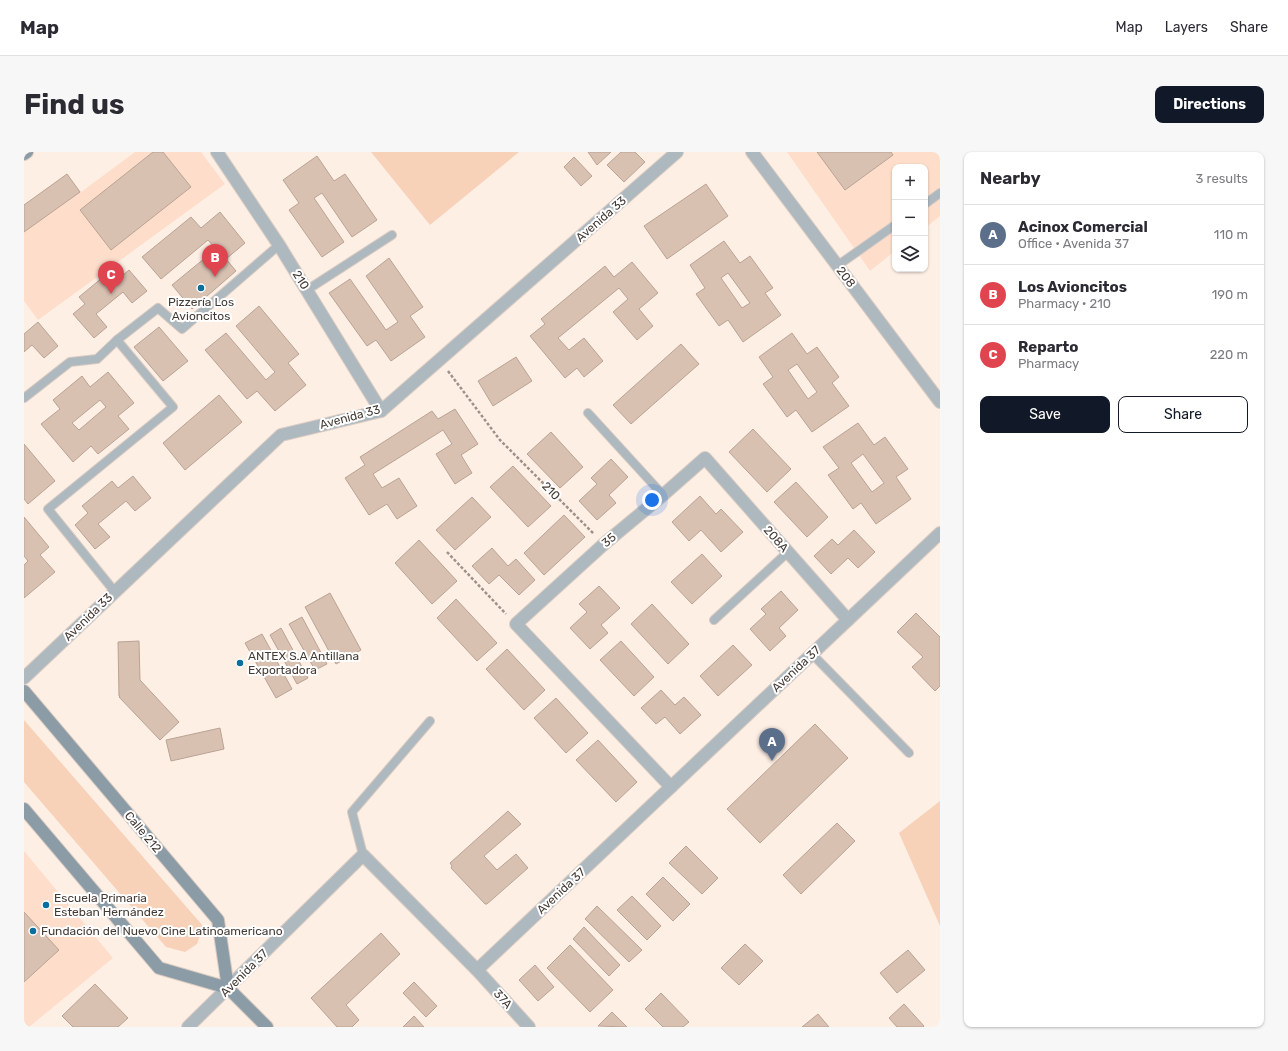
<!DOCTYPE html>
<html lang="en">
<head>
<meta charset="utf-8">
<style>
	body { margin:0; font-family:Rubik,sans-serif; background:#f7f7f7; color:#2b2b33 }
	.controls { position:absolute; right:12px; top:12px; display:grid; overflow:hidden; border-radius:8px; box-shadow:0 1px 3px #0004 }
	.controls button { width:36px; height:36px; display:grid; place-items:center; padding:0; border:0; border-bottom:1px solid #e1e1e2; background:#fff; color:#2b2b33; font:20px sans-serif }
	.you { position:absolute; left:628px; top:348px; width:14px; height:14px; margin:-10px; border:3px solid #fff; border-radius:50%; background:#1a73e8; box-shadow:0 0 0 6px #1a73e833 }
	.badge { display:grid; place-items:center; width:26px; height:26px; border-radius:50%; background:#111827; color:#fff; font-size:13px; font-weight:700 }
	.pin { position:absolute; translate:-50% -33px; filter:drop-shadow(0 1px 2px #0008) }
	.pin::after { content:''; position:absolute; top:21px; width:14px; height:12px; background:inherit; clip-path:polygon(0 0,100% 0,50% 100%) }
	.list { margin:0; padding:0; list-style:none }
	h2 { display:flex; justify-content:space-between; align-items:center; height:52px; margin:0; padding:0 16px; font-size:17px }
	h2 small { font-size:13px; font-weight:400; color:#7c7c81 }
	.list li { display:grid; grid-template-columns:26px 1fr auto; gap:12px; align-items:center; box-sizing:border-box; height:60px; padding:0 16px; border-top:1px solid #e1e1e2 }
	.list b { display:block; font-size:15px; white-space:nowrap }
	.list p { margin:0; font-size:13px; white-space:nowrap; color:#7c7c81 }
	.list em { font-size:13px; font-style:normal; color:#7c7c81 }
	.actions { display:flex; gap:8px; padding:12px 16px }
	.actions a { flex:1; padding:9px 0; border:1px solid #111827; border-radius:8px; text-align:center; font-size:14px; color:#111827 }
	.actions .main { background:#111827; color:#fff }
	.icon { flex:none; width:22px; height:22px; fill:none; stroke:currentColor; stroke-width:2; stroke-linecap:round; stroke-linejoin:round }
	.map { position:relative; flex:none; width:916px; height:875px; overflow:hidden; border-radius:8px }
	header { display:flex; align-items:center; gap:24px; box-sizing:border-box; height:56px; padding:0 20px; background:#fff; border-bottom:1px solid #e1e1e2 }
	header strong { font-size:19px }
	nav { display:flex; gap:22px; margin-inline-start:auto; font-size:14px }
	.intro { display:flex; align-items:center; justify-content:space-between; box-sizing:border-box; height:96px; padding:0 24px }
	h1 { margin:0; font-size:28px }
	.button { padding:10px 18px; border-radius:8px; background:#111827; color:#fff; font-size:14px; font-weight:700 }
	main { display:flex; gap:24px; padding:0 24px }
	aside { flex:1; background:#fff; border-radius:8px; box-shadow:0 1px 3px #0004 }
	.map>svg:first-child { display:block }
	.built { fill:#fedeca }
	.green { fill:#f7d1b8 }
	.building { fill:#d9c1b2; stroke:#baa394; fill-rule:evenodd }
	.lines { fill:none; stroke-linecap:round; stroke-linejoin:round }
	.lane-casing { stroke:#d9cbc2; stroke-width:10 }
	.street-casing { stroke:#d9cbc2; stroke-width:14 }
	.secondary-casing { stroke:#d9cbc2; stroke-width:14 }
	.path { stroke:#9d9189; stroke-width:2.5; stroke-dasharray:3 2; stroke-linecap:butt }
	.lane { stroke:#aeb8bf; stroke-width:8 }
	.street { stroke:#aeb8bf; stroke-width:12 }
	.secondary { stroke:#8c9ca6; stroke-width:12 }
	.poi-dot { fill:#096f9c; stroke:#fff; stroke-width:1.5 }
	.labels { text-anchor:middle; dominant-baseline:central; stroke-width:4; stroke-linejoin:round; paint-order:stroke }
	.street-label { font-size:12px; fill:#453b35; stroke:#fff }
	.poi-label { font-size:12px; fill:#453b35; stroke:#fff; text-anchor:start }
</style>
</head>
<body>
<header>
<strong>Map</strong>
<nav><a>Map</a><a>Layers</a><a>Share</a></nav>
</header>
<div class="intro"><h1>Find us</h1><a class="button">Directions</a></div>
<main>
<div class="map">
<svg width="916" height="875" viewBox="0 0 916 875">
	<rect width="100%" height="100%" fill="#feefe5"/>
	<g class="built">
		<path d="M111,0h66l24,32 -187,136 -14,-19v-96l43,-31 14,18z"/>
		<path d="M763,0h153v64l-15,12v-61h-30v84l-25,20z"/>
		<path d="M0,699l89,107 -84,69h-5z"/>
	</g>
	<g class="green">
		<path d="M347,0h148l-89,73z"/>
		<path d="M0,568l179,206 -6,18 -12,8 -19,-5 -142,-165z"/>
		<path d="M916,649v125l-41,-93z"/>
	</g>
	<g class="building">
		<path d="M129,0h10l28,35 -80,63 -31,-40z"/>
		<path d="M564,0h23l-14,13z"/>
		<path d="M597,0h14l10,10 -21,20 -17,-17z"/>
		<path d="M793,0h74l2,3 -48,35z"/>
		<path d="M293,4l17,25 11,-7 32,46 -25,17 -30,-44 -8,5 30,44 -22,15 -33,-47 10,-7 -16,-23z"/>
		<path d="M550,5l18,19 -11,10 -17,-19z"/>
		<path d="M43,22l13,18 -56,40v-27z"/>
		<path d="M682,32l22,32 -61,43 -23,-33z"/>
		<path d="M196,60l25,31 -19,16 10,12 -44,38 -20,-24 44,-36 -8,-9 -47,39 -19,-22 49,-40 10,11z"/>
		<path d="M700,89l16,22 10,-7 23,32 -8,5 16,22 -38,27 -15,-22 -9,6 -23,-32 9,-6 -15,-23zM704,121l22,30 -8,5 -21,-30z"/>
		<path d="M365,106l34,49 -13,9 15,21 -34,24 -15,-21 -9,6 -38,-53 21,-14 36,51 12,-8 -32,-46z"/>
		<path d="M608,110l26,31 -19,16 14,17 -16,14 -24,-28 15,-13 -9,-11 -61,50 11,12 15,-12 19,23 -19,16 -7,-9 -12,10 -35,-42 15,-12 -4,-5 64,-53 9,11z"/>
		<path d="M105,118l18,21 -15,12 -9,-11 -27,22 11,13 -13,11 -21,-24 12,-10 -6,-7 29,-24 7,9z"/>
		<path d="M235,154l40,48 -11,9 18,22 -31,26 -18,-20 -10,8 -42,-49 21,-17 40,47 9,-8 -39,-46z"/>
		<path d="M14,170l20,24 -14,12 -12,-13 -8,7v-18z"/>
		<path d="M135,175l29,34 -25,20 -29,-34z"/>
		<path d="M768,181l15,21 10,-7 22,30 -7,6 17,23 -37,26 -16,-22 -9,7 -24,-33 10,-7 -14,-20zM773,212l20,28 -9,7 -20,-29z"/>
		<path d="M657,192l18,20 -68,60 -18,-19z"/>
		<path d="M492,205l16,24 -39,25 -15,-25z"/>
		<path d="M84,220l26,31 -16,13 11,13 -31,25 -7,-8 -18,16 -32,-38 19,-15 -7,-9 29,-24 8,11zM76,248l6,7 -27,23 -7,-7z"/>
		<path d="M195,243l23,27 -57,48 -22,-27z"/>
		<path d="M431,257l23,35 -17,11 11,18 -17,11 -19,-30 16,-10 -9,-14 -70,44 9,14 17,-10 18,28 -20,13 -10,-15 -18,11 -24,-37 20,-13 -5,-8 72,-46 6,8z"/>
		<path d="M834,271l16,22 11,-8 23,32 -12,8 15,22 -35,25 -15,-21 -8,6 -25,-34 11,-7 -16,-21zM839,302l21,29 -12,9 -21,-29z"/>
		<path d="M729,277l38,40 -24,23 -38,-40z"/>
		<path d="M527,280l32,35 -23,21 -33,-34z"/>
		<path d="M0,292l31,37 -27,23 -4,-5z"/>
		<path d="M587,307l17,18 -19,18 7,8 -19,17 -18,-19 18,-17 -6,-6z"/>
		<path d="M489,314l38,40 -23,21 -38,-40z"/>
		<path d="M109,324l18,22 -16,13 -9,-10 -28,23 12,13 -15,12 -20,-24 13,-12 -6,-7 30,-25 6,7z"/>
		<path d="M772,330l32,35 -21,20 -33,-35z"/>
		<path d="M676,344l16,18 5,-5 22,23 -22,20 -20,-22 -12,11 -17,-19z"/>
		<path d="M448,345l19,20 -36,33 -19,-20z"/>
		<path d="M540,363l21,22 -41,38 -20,-22z"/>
		<path d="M0,365l25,30 -9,8 15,17 -31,26v-33l4,-4 -4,-5z"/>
		<path d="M830,378l21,22 -17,16 -10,-10 -17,16 -17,-18 18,-17 6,6z"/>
		<path d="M395,388l38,41 -25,23 -37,-41z"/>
		<path d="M468,396l16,18 8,-7 19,21 -16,15 -20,-20 -10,9 -17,-18z"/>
		<path d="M678,402l20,22 -30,28 -21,-22z"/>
		<path d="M575,434l21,22 -19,17 7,8 -18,16 -20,-21 17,-16 -8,-8z"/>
		<path d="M757,439l17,19 -19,18 7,8 -16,15 -20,-22 16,-15 -5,-5z"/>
		<path d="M306,441l31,57 -25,14 -31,-57z"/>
		<path d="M432,447l41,44 -20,18 -40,-43z"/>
		<path d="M628,452l37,40 -21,20 -37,-40z"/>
		<path d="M892,461l24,24v49l-5,5 -23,-24 11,-10 -26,-25z"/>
		<path d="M278,465l25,47 -12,6 -26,-46z"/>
		<path d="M257,476l27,50 -11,6 -27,-49z"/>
		<path d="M238,482l30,55 -16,9 -31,-55z"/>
		<path d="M115,489l1,39 39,42 -19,18 -41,-43 1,-1h-1l-1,-54z"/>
		<path d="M597,489l33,36 -20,19 -34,-36z"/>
		<path d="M709,493l19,20 -34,31 -18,-20z"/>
		<path d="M483,497l38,41 -21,20 -38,-41z"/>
		<path d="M637,538l14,15 9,-8 17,18 -21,19 -15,-17 -9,7 -15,-16z"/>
		<path d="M532,546l32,35 -22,20 -32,-35z"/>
		<path d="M791,572l33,34 -88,85 -33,-34z"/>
		<path d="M196,576l4,21 -53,12 -5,-21z"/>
		<path d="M574,588l39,42 -21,20 -40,-42z"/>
		<path d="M484,659l13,13 -37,32 13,14 19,-16 12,14 -41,36h-2l-34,-36 1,-2 -2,-3z"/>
		<path d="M813,671l18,18 -54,53 -18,-19z"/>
		<path d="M662,694l32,32 -16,16 -33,-31z"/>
		<path d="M639,725l27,27 -17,17 -27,-27z"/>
		<path d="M608,744l29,30 -14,14 -30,-30z"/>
		<path d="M573,754l45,44 -13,12 -44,-43z"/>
		<path d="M0,760l35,38 -35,32z"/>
		<path d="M560,775l36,38 -11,11 -36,-37z"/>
		<path d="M357,781l19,21 -54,51 13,15 -7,7h-15l-26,-29z"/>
		<path d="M721,792l18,17 -24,24 -18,-17z"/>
		<path d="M546,793l43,45 -23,22 -43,-44z"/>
		<path d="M884,798l17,20 -28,23 -17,-20z"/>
		<path d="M511,813l19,22 -16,14 -19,-21z"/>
		<path d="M390,830l23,24 -11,11 -23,-24z"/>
		<path d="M71,832l33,34 -10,9h-45l-11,-11z"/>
		<path d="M637,841l28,29 -6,5h-20l-18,-18z"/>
		<path d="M880,852l20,22 -1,1h-26l-8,-9z"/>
		<path d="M588,860l15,15 -29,-1z"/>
		<path d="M794,862l11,13h-27z"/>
		<path d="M390,864l10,11h-21z"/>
	</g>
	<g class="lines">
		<g class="lane-casing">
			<g id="lane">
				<path d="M901,52l15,-11"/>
				<path d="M813,114l58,-41"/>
				<path d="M283,138l85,-55"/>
				<path d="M0,246l46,-36 27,-3 20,-19 41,-32 24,21 97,-84"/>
				<path d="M564,261l75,82"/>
				<path d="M91,440l-67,-83 125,-102 -56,-67"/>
				<path d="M690,468l74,-68"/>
				<path d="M788,502l97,99"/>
				<path d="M339,703l-11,-43 78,-91"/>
			</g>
		</g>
		<g class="street-casing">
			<g id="street">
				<path d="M193,0l62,93 102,166"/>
				<path d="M728,0l188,250"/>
				<path d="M0,526l257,-243 100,-24 296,-259"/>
				<path d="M647,635l-155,-163 88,-80 59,-49 42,-37 143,162"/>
				<path d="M453,818l463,-437"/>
				<path d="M164,875l175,-172 114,115 52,57"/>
			</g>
		</g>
		<g class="secondary-casing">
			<g id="secondary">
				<path d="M0,2l3,-2"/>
				<path d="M0,539l194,229 10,68"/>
				<path d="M0,657l135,159 69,20 39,39"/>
			</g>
		</g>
		<g class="path">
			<path d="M424,219l52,69 94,94"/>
			<path d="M423,400l59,62"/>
		</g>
		<use href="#lane" class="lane"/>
		<use href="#street" class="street"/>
		<use href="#secondary" class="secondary"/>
	</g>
	<g class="poi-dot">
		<circle cx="177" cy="136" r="4"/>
		<circle cx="216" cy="511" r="4"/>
		<circle cx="22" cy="753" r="4"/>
		<circle cx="9" cy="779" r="4"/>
	</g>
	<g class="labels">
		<g class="street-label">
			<text transform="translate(577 67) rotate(-41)">Avenida 33</text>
			<text transform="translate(822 125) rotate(53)">208</text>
			<text transform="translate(277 128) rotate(58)">210</text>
			<text transform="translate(326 265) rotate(-15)">Avenida 33</text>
			<text transform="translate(527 339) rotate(45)">210</text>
			<text transform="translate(752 387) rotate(49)">208A</text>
			<text transform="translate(585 388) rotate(-40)">35</text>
			<text transform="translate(64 465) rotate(-44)">Avenida 33</text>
			<text transform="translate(772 517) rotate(-43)">Avenida 37</text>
			<text transform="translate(119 680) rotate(50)">Calle 212</text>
			<text transform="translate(537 739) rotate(-43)">Avenida 37</text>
			<text transform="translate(220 821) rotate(-45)">Avenida 37</text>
			<text transform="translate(479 847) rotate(48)">37A</text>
		</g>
		<g class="poi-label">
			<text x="177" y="150" text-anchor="middle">Pizzería Los<tspan x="177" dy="14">Avioncitos</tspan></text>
			<text x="224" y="504">ANTEX S.A Antillana<tspan x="224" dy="14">Exportadora</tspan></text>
			<text x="30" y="746">Escuela Primaria<tspan x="30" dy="14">Esteban Hernández</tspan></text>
			<text x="17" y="779">Fundación del Nuevo Cine Latinoamericano</text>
		</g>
	</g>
</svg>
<div class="controls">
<button>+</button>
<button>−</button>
<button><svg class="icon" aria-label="layers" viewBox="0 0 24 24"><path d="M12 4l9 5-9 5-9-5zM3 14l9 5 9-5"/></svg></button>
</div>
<div class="you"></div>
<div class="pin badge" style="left:748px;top:609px;background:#5c6f8a">A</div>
<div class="pin badge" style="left:191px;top:125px;background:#e0444e">B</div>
<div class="pin badge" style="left:87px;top:142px;background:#e0444e">C</div>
</div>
<aside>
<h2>Nearby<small>3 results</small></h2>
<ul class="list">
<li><span class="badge" style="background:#5c6f8a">A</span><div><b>Acinox Comercial</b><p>Office · Avenida 37</p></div><em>110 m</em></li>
<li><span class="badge" style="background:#e0444e">B</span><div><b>Los Avioncitos</b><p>Pharmacy · 210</p></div><em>190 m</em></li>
<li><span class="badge" style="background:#e0444e">C</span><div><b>Reparto</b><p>Pharmacy</p></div><em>220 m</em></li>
</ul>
<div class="actions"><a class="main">Save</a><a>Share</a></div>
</aside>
</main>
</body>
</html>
